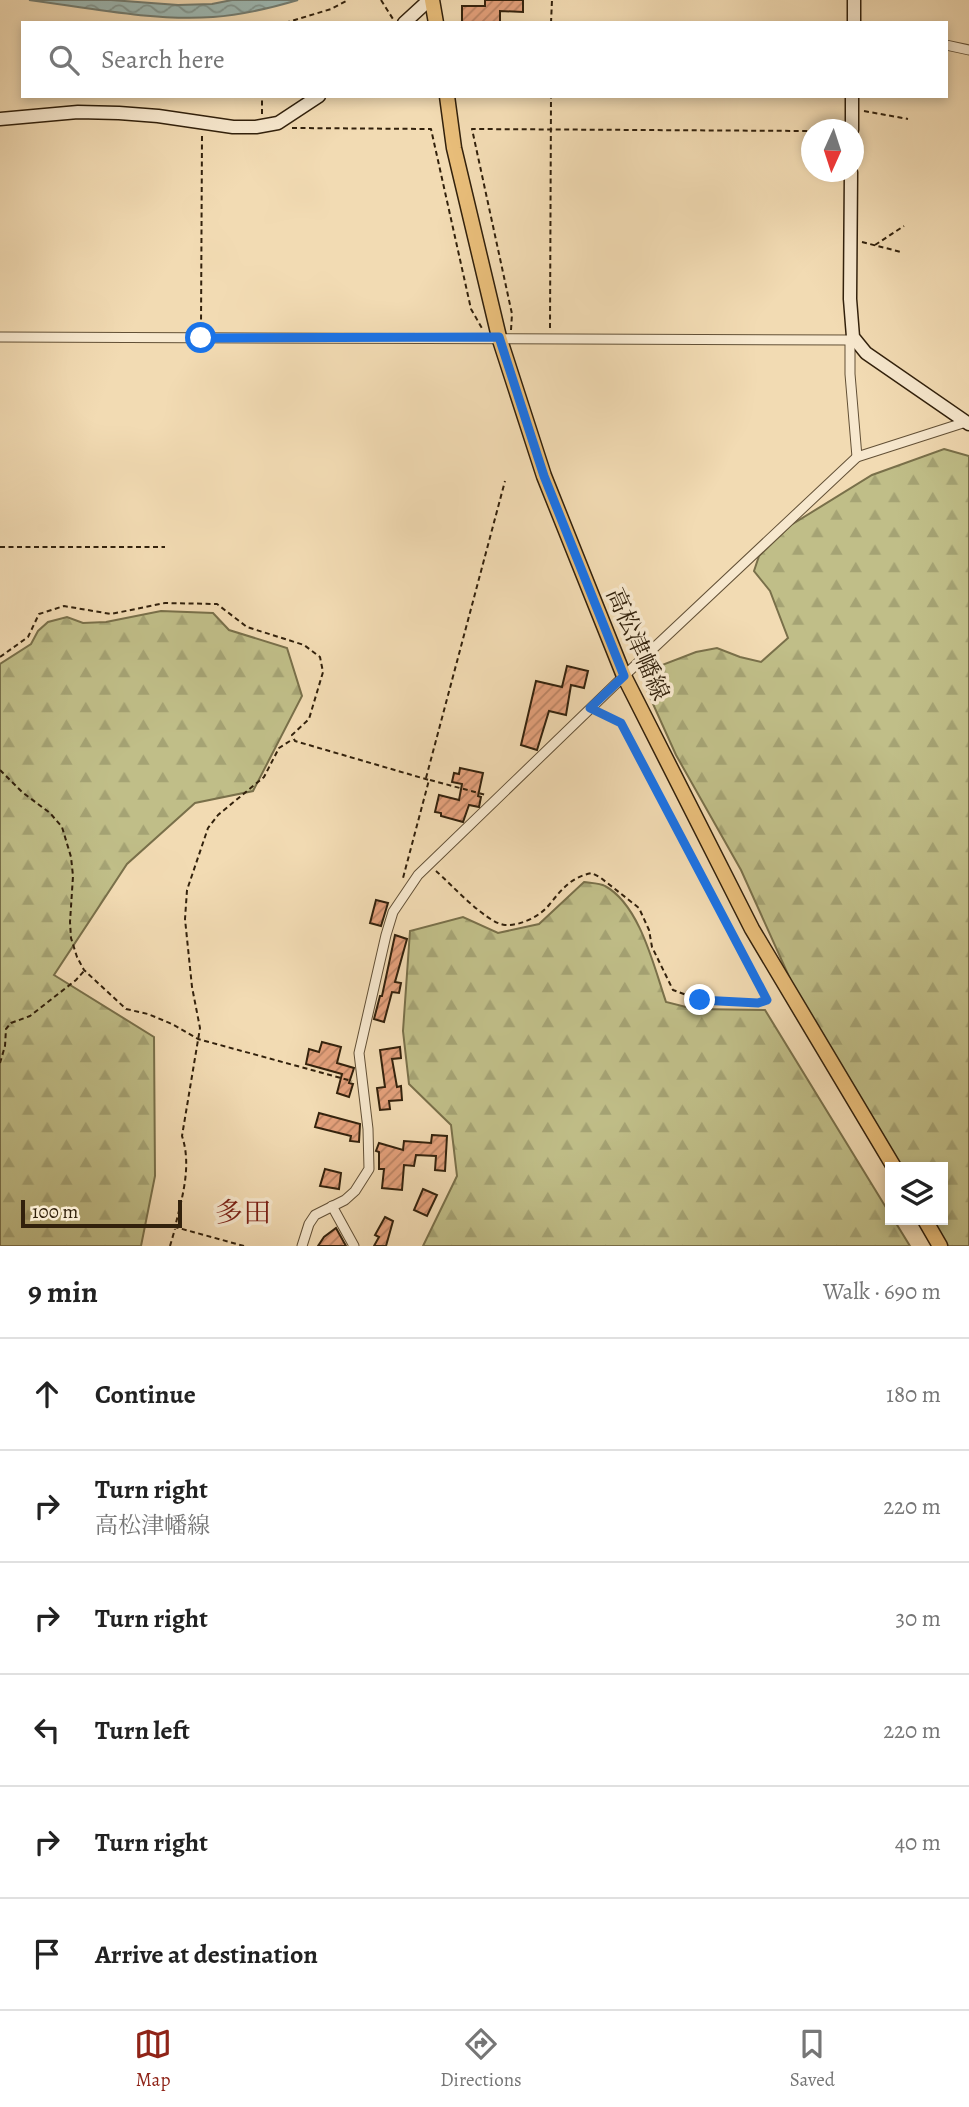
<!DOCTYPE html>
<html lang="en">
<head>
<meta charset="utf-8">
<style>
	body { margin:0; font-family:Alegreya,"Noto Serif JP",serif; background:#f6f6f6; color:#222 }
	.controls { position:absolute; right:21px; bottom:21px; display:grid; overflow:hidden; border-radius:0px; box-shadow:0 4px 10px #0003 }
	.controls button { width:63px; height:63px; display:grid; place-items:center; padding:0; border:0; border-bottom:2px solid #e0e0e0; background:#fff; color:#222; font:35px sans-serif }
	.compass { position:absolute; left:801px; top:119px; width:63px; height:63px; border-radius:50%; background:#fff; box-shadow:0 4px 10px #0003; rotate:183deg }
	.scale { position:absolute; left:21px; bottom:18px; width:161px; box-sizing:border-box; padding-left:7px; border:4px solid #32210c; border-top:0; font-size:19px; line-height:24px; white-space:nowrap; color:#32210c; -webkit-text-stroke:5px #f7e8ce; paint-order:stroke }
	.stop { position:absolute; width:21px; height:21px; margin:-16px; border:5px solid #1a73e8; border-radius:50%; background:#fff }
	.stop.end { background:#1a73e8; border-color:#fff; box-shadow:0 2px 7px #0008 }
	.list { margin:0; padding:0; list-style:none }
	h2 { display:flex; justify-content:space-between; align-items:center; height:91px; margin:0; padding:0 28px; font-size:30px }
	h2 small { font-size:23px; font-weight:400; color:#767676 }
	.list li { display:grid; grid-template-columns:46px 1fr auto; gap:21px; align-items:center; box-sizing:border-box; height:112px; padding:0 28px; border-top:2px solid #e0e0e0 }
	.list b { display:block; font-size:26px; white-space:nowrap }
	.list p { margin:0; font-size:23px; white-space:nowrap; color:#767676 }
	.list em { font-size:23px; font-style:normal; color:#767676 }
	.icon { flex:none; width:38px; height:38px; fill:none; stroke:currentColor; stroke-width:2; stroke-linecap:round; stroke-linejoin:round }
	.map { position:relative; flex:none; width:969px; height:1246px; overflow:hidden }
	.search { position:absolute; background:#fff; box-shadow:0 4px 10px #0003; left:21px; right:21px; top:21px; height:77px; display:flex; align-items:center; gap:18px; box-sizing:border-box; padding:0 24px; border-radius:0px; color:#767676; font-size:26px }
	.sheet { height:763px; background:#fff }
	nav { display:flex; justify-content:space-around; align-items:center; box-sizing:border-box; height:98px; border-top:2px solid #e0e0e0; background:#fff; font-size:19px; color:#767676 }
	nav a { display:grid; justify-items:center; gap:4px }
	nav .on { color:#8f2418 }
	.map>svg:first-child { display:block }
	.forest { fill:url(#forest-firs); stroke:#79704a; stroke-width:2 }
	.water { fill:url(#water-waves); stroke:#727c71; stroke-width:2 }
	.building { fill:url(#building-hatch); stroke:#32210c; stroke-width:2 }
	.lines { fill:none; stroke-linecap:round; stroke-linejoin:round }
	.street-casing { stroke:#625036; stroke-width:11 }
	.secondary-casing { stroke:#32210c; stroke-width:15 }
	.primary-casing { stroke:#32210c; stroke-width:17 }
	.path { stroke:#32210c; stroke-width:2; stroke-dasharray:5 3.5; stroke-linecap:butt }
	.street { stroke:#f7e8ce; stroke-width:9 }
	.secondary { stroke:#f7e8ce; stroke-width:12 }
	.primary { stroke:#e9be7a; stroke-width:14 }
	.route { stroke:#1a73e8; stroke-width:9 }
	.labels { text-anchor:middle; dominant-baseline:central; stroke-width:7; stroke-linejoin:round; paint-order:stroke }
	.street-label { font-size:24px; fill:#32210c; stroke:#f7e8ce }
	.quarter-label { font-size:28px; fill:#7a1f14; stroke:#f7e8ce }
</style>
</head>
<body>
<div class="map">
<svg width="969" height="1246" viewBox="0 0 969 1246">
	<defs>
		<pattern id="forest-firs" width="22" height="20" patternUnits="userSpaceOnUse" patternTransform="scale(1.75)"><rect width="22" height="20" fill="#c0be88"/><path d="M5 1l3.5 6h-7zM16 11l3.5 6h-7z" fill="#a5a374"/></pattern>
		<pattern id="water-waves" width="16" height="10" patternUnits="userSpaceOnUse" patternTransform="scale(1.75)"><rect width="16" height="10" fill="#9db9b4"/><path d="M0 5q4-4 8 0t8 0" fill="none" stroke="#819691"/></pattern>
		<pattern id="building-hatch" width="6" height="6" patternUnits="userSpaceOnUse" patternTransform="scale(1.75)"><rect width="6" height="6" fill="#e5a17c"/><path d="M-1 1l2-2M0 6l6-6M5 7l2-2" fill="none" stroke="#ba8364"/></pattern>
	</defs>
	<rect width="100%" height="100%" fill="#f2dbb3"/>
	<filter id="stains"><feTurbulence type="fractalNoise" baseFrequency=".00286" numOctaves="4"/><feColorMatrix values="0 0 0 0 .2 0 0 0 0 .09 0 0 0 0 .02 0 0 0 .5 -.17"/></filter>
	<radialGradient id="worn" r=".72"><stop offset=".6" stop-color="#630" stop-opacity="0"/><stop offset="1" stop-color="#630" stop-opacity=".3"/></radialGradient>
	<g class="forest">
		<path d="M944,449l25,7v790h-21l-16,-26h11v-53h-42l-105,-175 -55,-122 -65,-115 -32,-71 18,-19 34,-13 21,-4 23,9 21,5 27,-24 -18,-47 -16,-20 5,-15 32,-31 81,-50z"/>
		<path d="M161,611l52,2 16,17 58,18 15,48 -49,95 -58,12 -68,61 -73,111 100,62 1,139 -14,70h-141v-582l31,-20 7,-13 10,-9 19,-5 16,6 23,-1z"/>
		<path d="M584,882c6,1 16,1 21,4 35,19 49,81 61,116l28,7 71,1 125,204v6h4l16,26h-487l34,-70 -6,-51 -42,-41 -6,-53 7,-100 53,-14 35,16 41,-9z"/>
	</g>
	<path class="water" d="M29,0h82l67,5 34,-1 20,-4h66c-27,8 -57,15 -85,17 -61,4 -124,-9 -184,-17z"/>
	<g class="building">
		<path d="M485,0h38v12l-23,-1v12h-38v-17h23z"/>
		<path d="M567,666l21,5 -4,17 -13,-3 -5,30 -17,-4 -12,39 -16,-5 15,-64 26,6z"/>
		<path d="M460,768l23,5 -5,23 3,1 -2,10 -10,-2 -6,17 -22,-6v-3l-6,-1 4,-17 20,5 3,-16 -10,-2 2,-9 5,1z"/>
		<path d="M376,900l12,3 -7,23 -11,-3z"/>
		<path d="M395,935l12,4 -12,43 6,1 -2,10 -7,-1 -8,30 -10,-3 6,-23h2z"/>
		<path d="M322,1042l19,5 -4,16 17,5 -5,15 4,1 -4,13 -12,-4 5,-19 -36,-10 3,-15 10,3z"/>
		<path d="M400,1047l1,11 -9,1 5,28 4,-1 1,14 -13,1 1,8 -10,1 -3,-22 8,-1 -5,-37z"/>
		<path d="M319,1113l41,11 -1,18 -9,-1 1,-5 -36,-9z"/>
		<path d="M432,1135l15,1 -2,35 -10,-1 1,-14 -20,-1 -2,11 -10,-1 -2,25 -20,-2 2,-19h-5v-17l-3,-1 3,-8 24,7 1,-9 27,2z"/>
		<path d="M325,1169l16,4 -2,16 -19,-3z"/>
		<path d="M423,1189l14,6 -10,21 -13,-6z"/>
		<path d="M385,1217l8,4 -7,25h-12l5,-9 -4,-2z"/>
		<path d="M336,1228l10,18h-28l6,-9z"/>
	</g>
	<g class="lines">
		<g class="street-casing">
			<g id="street">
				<path d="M946,45l23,5"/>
				<path d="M0,337l850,3"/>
				<path d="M852,338l-2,2v34l7,83"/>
				<path d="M332,1206l22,40"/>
				<path d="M302,1246l7,-22 6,-9 30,-15 10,-9 14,-22 -1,-40 -9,-76 27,-118 7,-23 25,-37 206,-199 233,-219 109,-35"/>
			</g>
		</g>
		<g class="secondary-casing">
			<g id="secondary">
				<path d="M854,0v23"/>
				<path d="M404,23l25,-23"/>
				<path d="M0,119l78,-7 41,1 39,3 75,11h23l22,-4 41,-27"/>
				<path d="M852,130v-34"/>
				<path d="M851,172l-1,127 3,38 13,16 103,71"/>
			</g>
		</g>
		<g class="primary-casing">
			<g id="primary">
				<path d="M432,0l4,23"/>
				<path d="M447,96l7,52 45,189 45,139 80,200 128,253 142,238"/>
				<path d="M925,1220l15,26"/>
			</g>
		</g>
		<g class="path">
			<path d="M381,0l12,19"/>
			<path d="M285,23l46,-14 17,-9"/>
			<path d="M551,23l1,-23"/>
			<path d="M864,111l44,8"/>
			<path d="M262,114v-18"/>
			<path d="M292,128l139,1 40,180 12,21"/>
			<path d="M862,242l39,10"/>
			<path d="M875,245l29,-19"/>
			<path d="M201,328l1,-194"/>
			<path d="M550,328l1,-232"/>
			<path d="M511,330l1,-16 -40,-185 339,2"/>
			<path d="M0,547h165"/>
			<path d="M0,657l28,-20 11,-23 25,-8 47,8 54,-11 52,1 30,23 57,18 16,12 3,15 -14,47 -17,16 3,6 134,39 -26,98"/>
			<path d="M0,770l22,22 28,21 12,14 9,30 2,19 -3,46 1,16 6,19 7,13 42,39 22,5 24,10 26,15 154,42"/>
			<path d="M426,778l79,-297"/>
			<path d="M430,780l56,15"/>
			<path d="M436,871c15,13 50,52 69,54 16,1 35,-9 44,-20 13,-16 22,-28 43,-32l9,5 38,30 10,22 3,17 21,43 27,10 58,3 9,-3 -147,-277 -20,-9"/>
			<path d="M0,1063l5,-17 1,-17 5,-6 19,-7 46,-36 8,-9"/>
			<path d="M170,1246l5,-17"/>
			<path d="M244,1246l-69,-19c7,-29 17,-61 7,-91l18,-108 -8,-41 -7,-68 2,-29 21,-62 10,-13 46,-38 15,-29 14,-9"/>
		</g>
		<use href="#street" class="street"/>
		<use href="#secondary" class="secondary"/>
		<use href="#primary" class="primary"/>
	</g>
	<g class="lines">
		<path class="route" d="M201,338l298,-1 45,139 80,200 -34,32 31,15 146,277 -9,3 -58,-3"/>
	</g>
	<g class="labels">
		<g class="street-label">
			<text transform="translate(638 644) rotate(66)">高松津幡線</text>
		</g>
		<g class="quarter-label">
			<text x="243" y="1213">多田</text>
		</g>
	</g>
	<rect width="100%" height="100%" filter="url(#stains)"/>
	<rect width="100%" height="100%" fill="url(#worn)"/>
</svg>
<div class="controls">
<button><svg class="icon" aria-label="layers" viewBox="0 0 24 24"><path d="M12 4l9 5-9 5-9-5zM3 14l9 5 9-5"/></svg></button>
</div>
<svg class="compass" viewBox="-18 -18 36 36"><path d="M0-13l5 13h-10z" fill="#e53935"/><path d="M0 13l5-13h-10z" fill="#767676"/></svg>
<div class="scale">100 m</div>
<div class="stop" style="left:201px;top:338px"></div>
<div class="stop end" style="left:700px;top:1000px"></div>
<div class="search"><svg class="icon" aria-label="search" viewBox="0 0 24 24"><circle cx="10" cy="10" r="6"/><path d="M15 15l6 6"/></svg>Search here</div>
</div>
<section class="sheet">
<h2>9 min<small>Walk · 690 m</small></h2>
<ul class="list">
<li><svg class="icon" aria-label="ahead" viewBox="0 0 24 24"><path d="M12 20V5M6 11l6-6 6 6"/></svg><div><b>Continue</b></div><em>180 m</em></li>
<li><svg class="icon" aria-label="right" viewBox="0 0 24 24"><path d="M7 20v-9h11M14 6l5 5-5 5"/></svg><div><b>Turn right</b><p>高松津幡線</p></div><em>220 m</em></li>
<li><svg class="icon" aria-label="right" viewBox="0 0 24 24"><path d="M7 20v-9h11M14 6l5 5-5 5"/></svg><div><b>Turn right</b></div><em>30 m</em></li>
<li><svg class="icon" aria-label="left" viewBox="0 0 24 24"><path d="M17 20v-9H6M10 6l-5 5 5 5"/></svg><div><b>Turn left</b></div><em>220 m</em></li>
<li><svg class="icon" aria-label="right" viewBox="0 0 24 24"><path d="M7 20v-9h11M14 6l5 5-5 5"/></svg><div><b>Turn right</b></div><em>40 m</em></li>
<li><svg class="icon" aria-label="arrive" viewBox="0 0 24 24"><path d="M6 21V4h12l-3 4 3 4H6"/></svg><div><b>Arrive at destination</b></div></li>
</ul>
</section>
<nav>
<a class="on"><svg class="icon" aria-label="map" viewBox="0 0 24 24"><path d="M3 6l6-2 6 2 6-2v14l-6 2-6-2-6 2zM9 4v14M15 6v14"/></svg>Map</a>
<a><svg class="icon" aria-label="directions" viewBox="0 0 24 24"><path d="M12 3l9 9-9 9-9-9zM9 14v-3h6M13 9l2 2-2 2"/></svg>Directions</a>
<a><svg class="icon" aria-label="saved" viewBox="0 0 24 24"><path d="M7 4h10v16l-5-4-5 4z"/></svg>Saved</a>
</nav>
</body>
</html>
